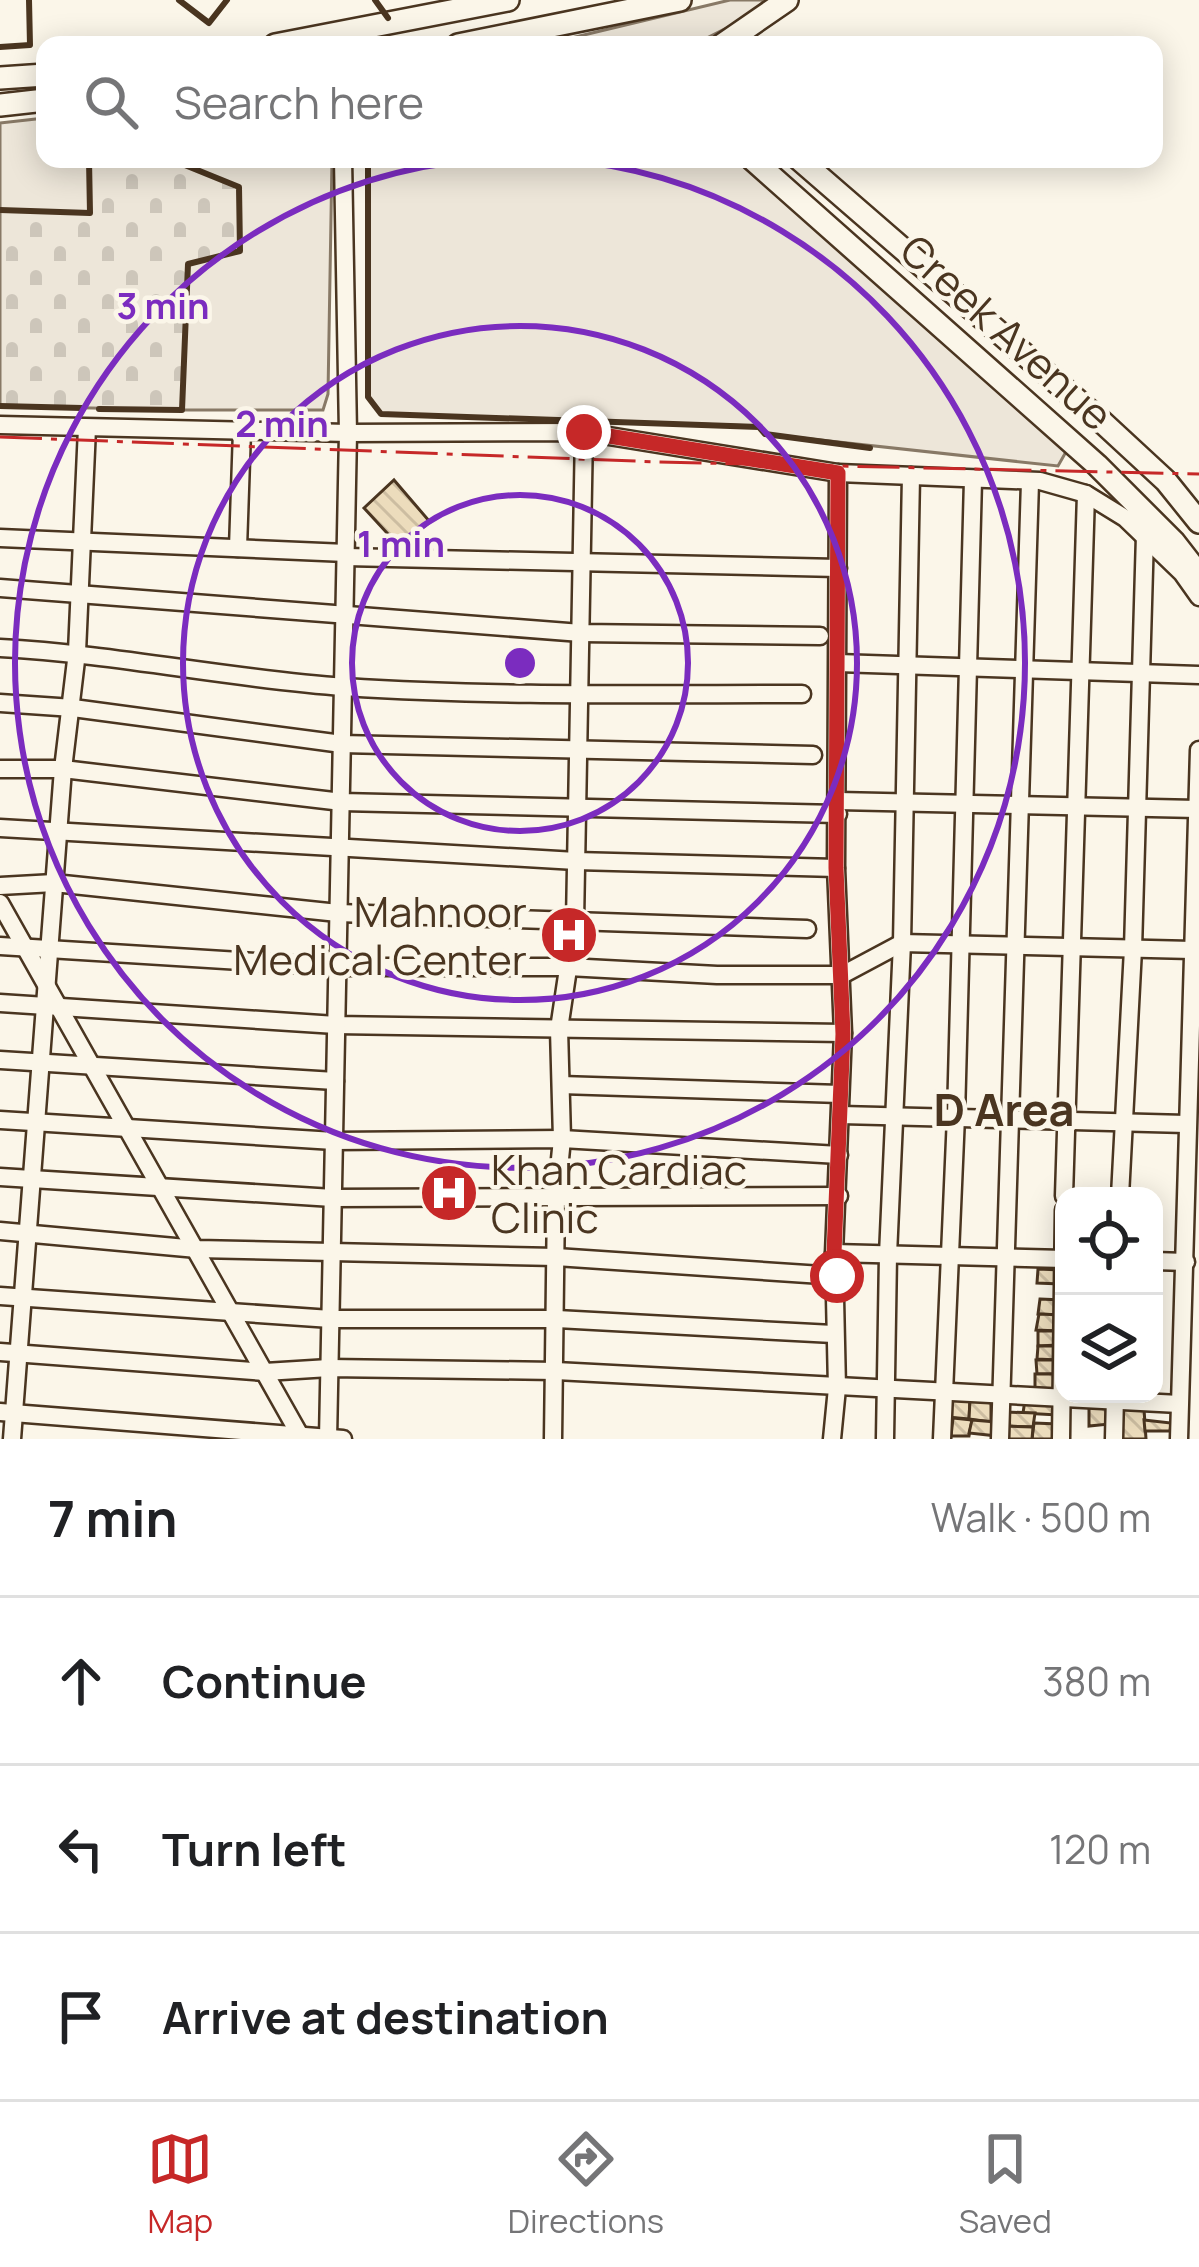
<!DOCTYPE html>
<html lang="en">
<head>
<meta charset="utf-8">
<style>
	body { margin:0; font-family:Manrope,sans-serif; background:#f2f2f2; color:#202124 }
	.controls { position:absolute; right:36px; bottom:36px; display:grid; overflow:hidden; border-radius:24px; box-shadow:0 6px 30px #0003 }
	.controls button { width:108px; height:108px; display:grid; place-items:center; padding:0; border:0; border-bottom:3px solid #e0e0e0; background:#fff; color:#202124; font:60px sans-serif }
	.stop { position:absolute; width:36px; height:36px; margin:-27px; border:9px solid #c62828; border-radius:50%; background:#fff }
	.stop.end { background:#c62828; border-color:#fff; box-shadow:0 3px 12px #0008 }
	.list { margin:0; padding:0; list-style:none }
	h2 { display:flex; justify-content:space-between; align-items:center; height:156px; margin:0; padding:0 48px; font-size:51px }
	h2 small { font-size:39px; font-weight:400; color:#757577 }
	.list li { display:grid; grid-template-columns:78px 1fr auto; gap:36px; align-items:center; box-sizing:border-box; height:168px; padding:0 48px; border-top:3px solid #e0e0e0 }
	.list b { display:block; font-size:45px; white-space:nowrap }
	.list em { font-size:39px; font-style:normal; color:#757577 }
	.icon { flex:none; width:66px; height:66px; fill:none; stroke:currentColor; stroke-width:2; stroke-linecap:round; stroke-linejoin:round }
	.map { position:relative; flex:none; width:1199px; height:1439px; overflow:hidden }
	.search { position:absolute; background:#fff; box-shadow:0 6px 30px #0003; left:36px; right:36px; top:36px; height:132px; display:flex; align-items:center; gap:30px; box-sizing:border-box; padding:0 42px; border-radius:24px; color:#757577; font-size:45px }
	.sheet { height:660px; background:#fff }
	nav { display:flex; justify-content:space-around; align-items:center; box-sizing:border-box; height:168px; border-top:3px solid #e0e0e0; background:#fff; font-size:33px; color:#757577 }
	nav a { display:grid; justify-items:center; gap:6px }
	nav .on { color:#c62828 }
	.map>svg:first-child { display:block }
	.grass { fill:#ede6d9; stroke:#887966; stroke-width:3 }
	.cemetery { fill:url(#cemetery-stones); stroke:#887966; stroke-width:3 }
	.building { fill:url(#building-back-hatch); stroke:#4a3520; stroke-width:3 }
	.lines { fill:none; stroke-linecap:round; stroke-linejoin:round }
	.minor-casing { stroke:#4a3520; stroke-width:21 }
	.major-casing { stroke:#4a3520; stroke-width:26 }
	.minor { stroke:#fbf6e9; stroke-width:16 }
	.major { stroke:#fbf6e9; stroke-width:21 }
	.wall { stroke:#4a3520; stroke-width:6 }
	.power { stroke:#c62828; stroke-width:3; stroke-dasharray:42 9 6 9; stroke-linecap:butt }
	.route { stroke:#c62828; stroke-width:15 }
	.ring { fill:none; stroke:#7b2cbf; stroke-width:6 }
	.labels { text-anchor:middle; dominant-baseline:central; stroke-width:9; stroke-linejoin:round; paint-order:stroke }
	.street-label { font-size:42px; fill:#4a3520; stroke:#fbf6e9 }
	.poi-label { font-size:42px; fill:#4a3520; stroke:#fbf6e9; text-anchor:end }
	.neighbourhood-label { font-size:45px; font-weight:bold; fill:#4a3520; stroke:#fbf6e9 }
	.centre { fill:#7b2cbf; stroke:#fbf6e9; stroke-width:6 }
	.ring-label { font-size:36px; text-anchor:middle; font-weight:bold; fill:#7b2cbf; stroke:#fbf6e9; stroke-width:9; stroke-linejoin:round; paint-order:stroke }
</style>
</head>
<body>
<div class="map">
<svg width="1199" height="1439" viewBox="0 0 1199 1439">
	<defs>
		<pattern id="cemetery-stones" width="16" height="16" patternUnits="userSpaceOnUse" patternTransform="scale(3)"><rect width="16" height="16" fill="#ede6d9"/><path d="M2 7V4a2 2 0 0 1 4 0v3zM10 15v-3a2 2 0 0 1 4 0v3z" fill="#cdc6ba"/></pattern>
		<pattern id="building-back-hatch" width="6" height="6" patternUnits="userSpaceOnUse" patternTransform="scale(3)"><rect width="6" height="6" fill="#ecdcbc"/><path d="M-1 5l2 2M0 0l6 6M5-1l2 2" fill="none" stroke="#ccbda1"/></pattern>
	</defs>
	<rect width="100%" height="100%" fill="#fbf6e9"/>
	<g class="grass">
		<path d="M730,0h35l-15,16 -57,29h-151z"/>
		<path d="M45,118v41h53l-9,1 1,53 -90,-3v-87z"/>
		<path d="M170,159h162l-4,235 -5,16h-141l6,-146 51,-76z"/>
		<path d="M368,159h371l328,291 -9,16 -293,-32 -7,-8 -377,-12 -13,-17z"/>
	</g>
	<path class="cemetery" d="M98,159h72l69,28 1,64 -52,14 -6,145 -182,-4v-196l89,3v-53z"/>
	<g class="building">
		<path d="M394,480l36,42 -31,24 -35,-38z"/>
		<path d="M1038,1269l23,1 -1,14 -23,-1z"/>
		<path d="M1040,1299l21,1 -1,15 -22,-1z"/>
		<path d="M1039,1314l22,1 -2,16 -23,-1z"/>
		<path d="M1038,1331h22l-2,14 -20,1z"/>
		<path d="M1038,1346h20l-1,14 -20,-1z"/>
		<path d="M1036,1360h22l-1,14h-20z"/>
		<path d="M1035,1374h21v22l-21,-1z"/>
		<path d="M949,1398l21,2 -1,19 -22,-2z"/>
		<path d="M970,1400l21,2v20l-22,-3z"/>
		<path d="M1025,1400l33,2 -1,13 -34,-2z"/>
		<path d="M1089,1403l22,1 -1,20 -21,2z"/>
		<path d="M1122,1409h22l2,30h-25z"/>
		<path d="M1005,1412l30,1 -2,14 -30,-1z"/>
		<path d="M953,1418l19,2 -3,16h-18z"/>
		<path d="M972,1420l24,2 1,14 -28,-3z"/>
		<path d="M1144,1420l27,3 -1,8h-25z"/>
		<path d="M1034,1423l23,1v15h-25z"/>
		<path d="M1003,1426l30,1 -1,12h-29z"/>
	</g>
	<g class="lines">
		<g class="minor-casing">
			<g id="minor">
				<path d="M0,425l348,8 236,-1 254,41 202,8 46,13 39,24 57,55 17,24"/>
				<path d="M0,538l346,15"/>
				<path d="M238,548l4,-117"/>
				<path d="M346,557l492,11"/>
				<path d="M0,588l581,45 239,3"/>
				<path d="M0,648c116,6 230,31 345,39 152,10 305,7 457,7"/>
				<path d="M838,663l361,12"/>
				<path d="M0,703l73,5 269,36 471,11"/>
				<path d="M0,769h63l279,33 496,12"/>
				<path d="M838,801l359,8"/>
				<path d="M0,828l576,33 260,7"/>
				<path d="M0,886l54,-3 284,30 469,16"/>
				<path d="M0,903l302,536"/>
				<path d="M0,946l337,21h231l149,8h125l60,-32 290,7"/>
				<path d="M0,1003l336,22 507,8"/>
				<path d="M0,1060l335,21"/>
				<path d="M561,1085l279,9"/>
				<path d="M841,1115l345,9"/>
				<path d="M0,1120l334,21 228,-2 277,16"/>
				<path d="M0,1177l333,21 506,-2"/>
				<path d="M1064,1196l22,-702"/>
				<path d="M1120,1196l13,-247 12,-414"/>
				<path d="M0,1231l197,18 359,8 281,19"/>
				<path d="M834,1253l230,6"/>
				<path d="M1154,1261l32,1"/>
				<path d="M0,1296l331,23h226l276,15"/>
				<path d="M0,1352l265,20 64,-4 227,3 623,33"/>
				<path d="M0,1412l343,27"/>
				<path d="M12,1439l51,-670 14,-117 10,-224"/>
				<path d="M328,1439l20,-1006 -5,-274"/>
				<path d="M553,1439l3,-240 6,-60 -3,-110 16,-107 9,-490"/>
				<path d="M832,1439l5,-51 -3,-135 9,-220 -7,-165 2,-395"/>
				<path d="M885,1439l3,-184 14,-312 9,-467"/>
				<path d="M942,1439l14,-323 17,-636"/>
				<path d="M1000,1439l30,-957"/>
				<path d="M1061,1439l3,-229"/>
				<path d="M1114,1439l1,-44"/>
				<path d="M1179,1439l20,-689"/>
			</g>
		</g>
		<g class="major-casing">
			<g id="major">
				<path d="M275,45l233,-45"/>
				<path d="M458,45l222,-45"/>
				<path d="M722,45l65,-45"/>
				<path d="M0,78l45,-3"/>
				<path d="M0,105l45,-5"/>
				<path d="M752,159l345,306 77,77 25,32"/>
				<path d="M799,159l301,261 66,61 33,41"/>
			</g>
		</g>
		<use href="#minor" class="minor"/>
		<use href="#major" class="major"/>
		<g class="wall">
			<path d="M179,0l30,23 18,-23"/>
			<path d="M375,0l13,18"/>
			<path d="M0,47l30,-2 -1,-45"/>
			<path d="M368,159v238l13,17 378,13 6,7 105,14"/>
			<path d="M0,210l90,3 -1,-53 9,-1"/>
			<path d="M0,406l82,2"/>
			<path d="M99,409l83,1 6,-146 52,-13 -1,-64 -69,-28"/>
		</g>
		<path class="power" d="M0,437l659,25 540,12"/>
	</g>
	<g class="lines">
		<path class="route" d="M584,432l254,41 -2,395 7,166 -9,219 3,23"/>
	</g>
	<g class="ring">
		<circle cx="520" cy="663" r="168"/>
		<circle cx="520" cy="663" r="337"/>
		<path d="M555 159A505 505 0 1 1 485 159"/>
	</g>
	<defs>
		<g id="hospital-disc" transform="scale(3)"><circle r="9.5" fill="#c62828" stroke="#fbf6e9"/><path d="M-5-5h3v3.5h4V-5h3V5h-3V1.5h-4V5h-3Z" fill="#fff"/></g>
	</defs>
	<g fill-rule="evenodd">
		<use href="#hospital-disc" x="569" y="935"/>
		<use href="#hospital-disc" x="449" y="1193"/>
	</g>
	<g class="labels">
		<g class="street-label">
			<text transform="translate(1007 332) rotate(42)">Creek Avenue</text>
		</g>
		<g class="poi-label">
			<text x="527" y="911">Mahnoor<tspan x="527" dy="48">Medical Center</tspan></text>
			<text x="491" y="1169" text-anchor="start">Khan Cardiac<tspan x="491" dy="48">Clinic</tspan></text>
		</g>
		<g class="neighbourhood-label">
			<text x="1004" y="1109">D Area</text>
		</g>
	</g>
	<circle cx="520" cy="663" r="18" class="centre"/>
	<g class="ring-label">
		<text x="163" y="319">3 min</text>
		<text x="282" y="437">2 min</text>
		<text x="401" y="557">1 min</text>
	</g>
</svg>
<div class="controls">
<button><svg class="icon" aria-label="locate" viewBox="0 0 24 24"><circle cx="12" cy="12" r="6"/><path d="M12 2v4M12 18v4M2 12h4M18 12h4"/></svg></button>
<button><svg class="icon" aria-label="layers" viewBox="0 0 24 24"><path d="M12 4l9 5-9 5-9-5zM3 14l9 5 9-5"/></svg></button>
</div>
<div class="stop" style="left:837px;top:1276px"></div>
<div class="stop end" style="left:584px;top:432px"></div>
<div class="search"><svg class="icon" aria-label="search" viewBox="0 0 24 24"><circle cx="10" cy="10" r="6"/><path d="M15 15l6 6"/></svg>Search here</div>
</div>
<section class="sheet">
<h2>7 min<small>Walk · 500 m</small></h2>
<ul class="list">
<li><svg class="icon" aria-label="ahead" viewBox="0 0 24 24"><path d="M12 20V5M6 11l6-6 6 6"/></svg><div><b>Continue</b></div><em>380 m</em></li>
<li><svg class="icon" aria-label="left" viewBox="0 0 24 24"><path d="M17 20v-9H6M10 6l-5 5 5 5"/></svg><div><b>Turn left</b></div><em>120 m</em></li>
<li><svg class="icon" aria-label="arrive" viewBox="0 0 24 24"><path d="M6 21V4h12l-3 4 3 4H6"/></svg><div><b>Arrive at destination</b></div></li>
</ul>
</section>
<nav>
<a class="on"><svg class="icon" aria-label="map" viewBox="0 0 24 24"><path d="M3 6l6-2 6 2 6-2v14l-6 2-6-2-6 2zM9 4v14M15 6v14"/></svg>Map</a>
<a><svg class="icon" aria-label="directions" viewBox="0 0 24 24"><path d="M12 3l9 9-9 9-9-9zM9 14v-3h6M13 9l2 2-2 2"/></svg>Directions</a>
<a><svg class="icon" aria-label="saved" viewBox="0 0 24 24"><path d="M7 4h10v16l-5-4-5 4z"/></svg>Saved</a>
</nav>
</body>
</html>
